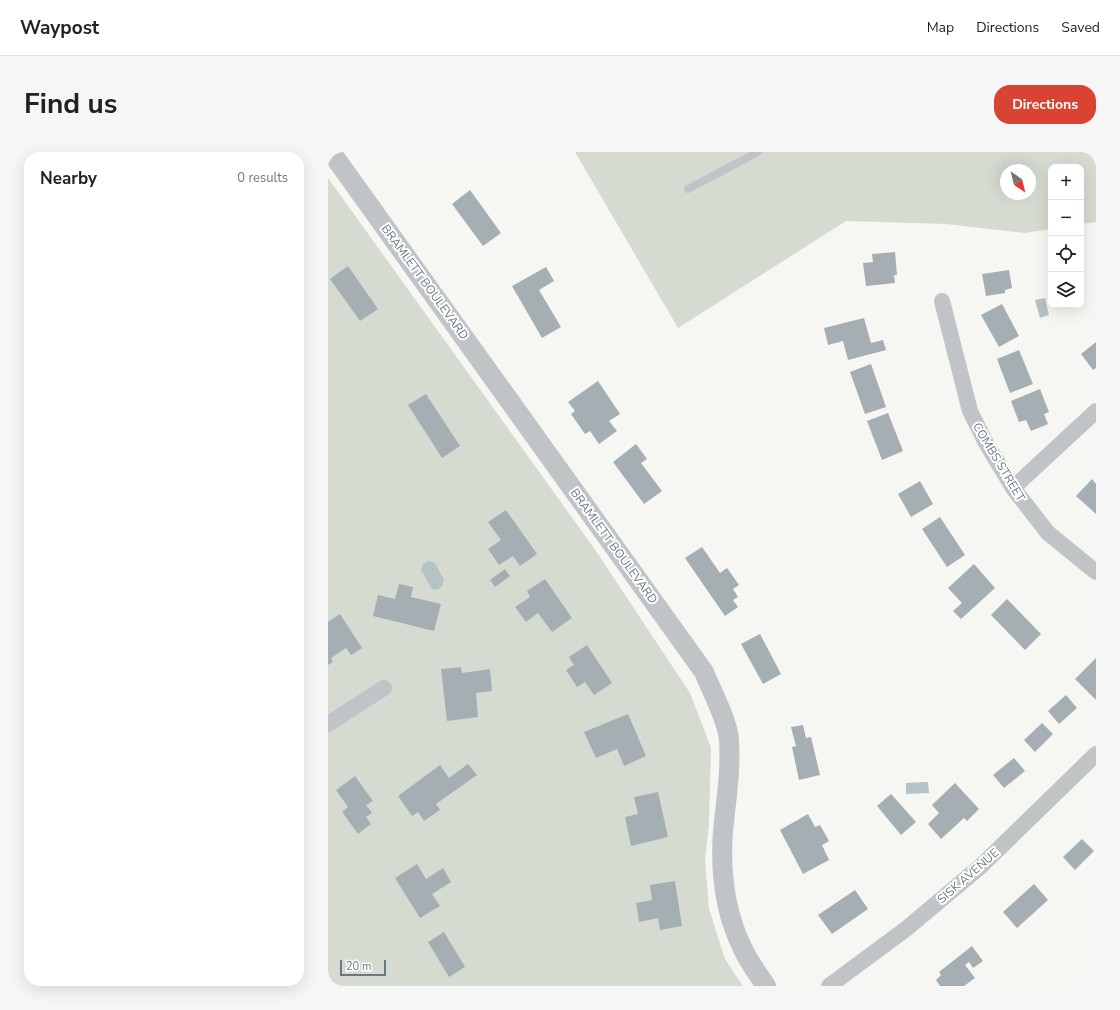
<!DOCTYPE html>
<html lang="en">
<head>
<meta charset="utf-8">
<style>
	body { margin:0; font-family:"Nunito Sans",sans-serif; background:#f6f6f6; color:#222 }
	.controls { position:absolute; right:12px; top:12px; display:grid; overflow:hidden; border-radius:8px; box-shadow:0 4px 16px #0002 }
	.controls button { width:36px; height:36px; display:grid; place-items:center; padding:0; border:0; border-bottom:1px solid #e0e0e0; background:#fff; color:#222; font:20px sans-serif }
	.compass { position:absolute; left:672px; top:12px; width:36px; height:36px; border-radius:50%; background:#fff; box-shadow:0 4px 16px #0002; rotate:145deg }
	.scale { position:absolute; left:12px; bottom:10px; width:46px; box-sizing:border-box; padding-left:4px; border:2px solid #677982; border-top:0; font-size:11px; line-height:14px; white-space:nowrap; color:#677982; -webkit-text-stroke:3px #fff; paint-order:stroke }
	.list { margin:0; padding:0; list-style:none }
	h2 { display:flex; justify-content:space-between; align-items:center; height:52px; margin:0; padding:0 16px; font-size:17px }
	h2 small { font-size:13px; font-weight:400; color:#767676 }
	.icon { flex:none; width:22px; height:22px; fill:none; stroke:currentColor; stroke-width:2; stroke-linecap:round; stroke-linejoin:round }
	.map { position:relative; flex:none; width:768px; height:834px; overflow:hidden; border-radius:16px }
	header { display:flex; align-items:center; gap:24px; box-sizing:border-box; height:56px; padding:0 20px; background:#fff; border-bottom:1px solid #e0e0e0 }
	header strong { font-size:19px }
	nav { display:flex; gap:22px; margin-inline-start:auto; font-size:14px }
	.intro { display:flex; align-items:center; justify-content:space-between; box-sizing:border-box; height:96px; padding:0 24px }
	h1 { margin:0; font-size:28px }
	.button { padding:10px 18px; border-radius:16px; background:#d84431; color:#fff; font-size:14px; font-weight:700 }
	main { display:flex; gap:24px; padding:0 24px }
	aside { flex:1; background:#fff; border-radius:16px; box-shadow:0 4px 16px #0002 }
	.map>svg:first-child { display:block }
	.green { fill:#d6dbd2; fill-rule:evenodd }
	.water { fill:#b5c3c5 }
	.building { fill:#a5aeb2 }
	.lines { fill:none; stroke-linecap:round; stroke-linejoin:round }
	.service { stroke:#c0c4c7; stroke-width:8 }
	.minor { stroke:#c0c4c7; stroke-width:16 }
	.tertiary { stroke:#c0c4c7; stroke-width:20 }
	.labels { text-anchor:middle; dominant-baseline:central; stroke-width:4; stroke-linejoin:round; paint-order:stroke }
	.street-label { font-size:12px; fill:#677982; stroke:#fff }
</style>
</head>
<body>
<header>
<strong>Waypost</strong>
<nav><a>Map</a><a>Directions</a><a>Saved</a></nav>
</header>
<div class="intro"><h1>Find us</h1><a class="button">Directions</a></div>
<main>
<aside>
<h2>Nearby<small>0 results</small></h2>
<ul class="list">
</ul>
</aside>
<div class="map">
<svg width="768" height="834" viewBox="0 0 768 834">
	<rect width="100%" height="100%" fill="#f6f6f3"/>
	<g class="green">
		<path d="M247,0h521v70l-15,2v-57h-30v62l-26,4 -79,-9 -100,-3 -168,107zM678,18h24v24h-24z"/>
		<path d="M0,26l268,373 94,142 21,55 -2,76 -4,36 4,49 16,50 18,27h-415z"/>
	</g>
	<g class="water">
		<path d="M717,146l4,17 -9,3 -5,-18z"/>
		<path d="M101,409l6,2 9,17 -2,7 -6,3 -4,-1 -11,-19 2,-6z"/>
		<path d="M600,630l1,11 -23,1v-11z"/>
	</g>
	<g class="building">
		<path d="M142,38l31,43 -18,13 -31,-42z"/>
		<path d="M567,100l2,23h-3l1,8 -29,3 -3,-23 10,-1 -1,-8z"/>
		<path d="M20,114l30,43 -18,12 -30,-42z"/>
		<path d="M218,115l8,14 -15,9 22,37 -19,11 -30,-52z"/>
		<path d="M681,118l3,18 -7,2v3l-19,3 -4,-22z"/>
		<path d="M674,152l17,32 -20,11 -18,-32z"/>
		<path d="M536,166l7,25 12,-3 3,10 -38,10 -5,-19 -15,4 -4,-17z"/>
		<path d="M768,190v26l-3,2 -12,-16z"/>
		<path d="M691,198l14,34 -23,9 -13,-34z"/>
		<path d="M543,212l15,43 -21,7 -15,-42z"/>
		<path d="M270,229l22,33 -11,7 8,10 -18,13 -9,-13 -5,3 -14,-20 4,-3 -7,-9z"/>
		<path d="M712,237l9,23 -5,2 4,10 -17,7 -5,-11 -7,2 -8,-21z"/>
		<path d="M98,242l34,52 -18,12 -34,-53z"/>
		<path d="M560,261l15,38 -21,9 -15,-39z"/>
		<path d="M308,292l11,15 -6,4 21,28 -18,13 -31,-42z"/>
		<path d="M764,327l4,5v30l-20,-18z"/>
		<path d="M592,329l13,23 -22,13 -13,-23z"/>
		<path d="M178,358l31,44 -17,12 -7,-10 -14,9 -11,-16 13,-9 -13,-18z"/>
		<path d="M612,365l25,38 -18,12 -25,-38z"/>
		<path d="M374,395l18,26 7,-5 12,17 -6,4 5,8 -5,3 5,7 -13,9 -40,-58z"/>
		<path d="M646,412l21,24 -34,31 -8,-8 9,-8 -14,-15z"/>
		<path d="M177,417l5,7 -15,11 -5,-7z"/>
		<path d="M217,427l27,39 -20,14 -14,-19 -12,9 -11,-15 15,-10 -3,-6z"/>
		<path d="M71,432l14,3 -2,10 30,7 -7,27 -61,-15 5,-21 17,4z"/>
		<path d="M679,447l34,35 -16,16 -34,-35z"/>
		<path d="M12,462l22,34 -11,7 -5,-7 -15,10 2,4 -5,3v-43z"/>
		<path d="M432,482l21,40 -18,10 -22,-40z"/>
		<path d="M259,493l25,38 -18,12 -9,-13 -8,5 -11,-17 8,-5 -5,-8z"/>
		<path d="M768,506v42l-21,-21z"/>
		<path d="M133,515l1,6 28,-4 2,22 -16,2 2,24 -31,4 -6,-52z"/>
		<path d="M738,543l11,13 -18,16 -11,-13z"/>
		<path d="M300,562l18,42 -22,10 -7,-17 -21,9 -12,-26z"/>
		<path d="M714,571l11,11 -18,18 -11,-12z"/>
		<path d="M475,573l3,13 5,-1 9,38 -21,5 -7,-33 4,-1 -5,-19z"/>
		<path d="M686,606l11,13 -21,17 -11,-13z"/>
		<path d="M140,612l9,11 -41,29 4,6 -16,11 -6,-9 -6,4 -14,-20 42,-31 9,13z"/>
		<path d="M27,624l18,25 -7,4 6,8 -6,4 5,7 -13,10 -16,-22 6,-5 -12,-17z"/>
		<path d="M627,631l24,26 -12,12 -3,-3 -23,21 -13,-15 11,-11 -7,-8z"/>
		<path d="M330,640l10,45 -37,9 -6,-29 13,-3 -4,-17z"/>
		<path d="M563,642l25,28 -15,13 -24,-29z"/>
		<path d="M480,662l7,13 5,-2 9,16 -7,4 7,15 -26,14 -23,-44z"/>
		<path d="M754,687l12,12 -19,19 -12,-13z"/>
		<path d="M89,712l9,15 17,-11 8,14 -19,12 8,12 -20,12 -25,-40z"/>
		<path d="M347,729l7,45 -22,4 -2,-12 -19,4 -3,-19 16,-3 -2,-15z"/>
		<path d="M706,732l14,16 -31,28 -14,-16z"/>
		<path d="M527,738l13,19 -36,25 -14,-19z"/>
		<path d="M116,780l21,35 -16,10 -21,-35z"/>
		<path d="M644,794l11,15 -10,7 -4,-6 -4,3 10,13 -11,8h-24l-4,-6 5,-5 -2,-3z"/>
	</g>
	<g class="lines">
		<path class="service" d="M360,37l70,-37"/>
		<g class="minor">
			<path d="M614,149l28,110 16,32 27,45 35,45 48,39"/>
			<path d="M685,336l83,-77"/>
			<path d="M0,572l56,-36"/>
			<path d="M501,834l77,-57 75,-63 115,-112"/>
		</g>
		<path class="tertiary" d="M3,0l373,520c7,18 24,49 25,68 2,31 -3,61 -6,91 -3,41 1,79 19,116 6,14 16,27 24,39"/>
	</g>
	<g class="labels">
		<g class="street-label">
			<text transform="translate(97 130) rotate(54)">BRAMLETT BOULEVARD</text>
			<text transform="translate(671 310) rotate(59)">COMBS STREET</text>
			<text transform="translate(286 394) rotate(54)">BRAMLETT BOULEVARD</text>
			<text transform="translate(640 724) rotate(-41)">SISK AVENUE</text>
		</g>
	</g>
</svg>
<div class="controls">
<button>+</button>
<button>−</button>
<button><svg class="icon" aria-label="locate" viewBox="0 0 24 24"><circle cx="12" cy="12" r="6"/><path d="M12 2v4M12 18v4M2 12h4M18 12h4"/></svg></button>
<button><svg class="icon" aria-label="layers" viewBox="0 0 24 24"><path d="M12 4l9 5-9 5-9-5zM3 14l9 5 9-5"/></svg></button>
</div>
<svg class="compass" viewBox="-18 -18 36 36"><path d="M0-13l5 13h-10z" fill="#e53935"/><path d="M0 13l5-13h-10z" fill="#767676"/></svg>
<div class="scale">20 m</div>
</div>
</main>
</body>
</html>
